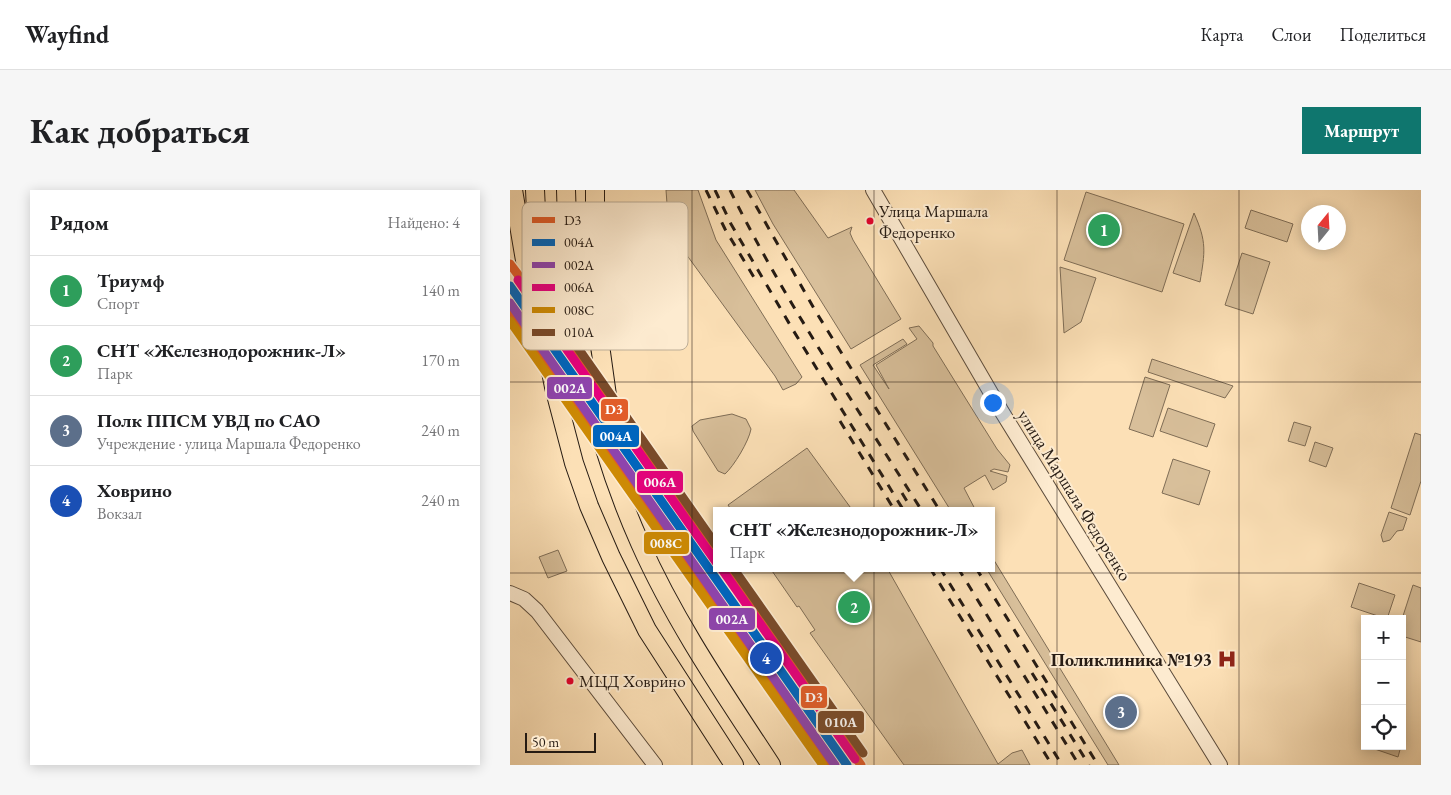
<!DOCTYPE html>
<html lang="ru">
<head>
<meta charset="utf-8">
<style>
	body { margin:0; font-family:"EB Garamond",serif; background:#f6f6f6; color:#202124 }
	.controls { position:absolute; right:15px; bottom:15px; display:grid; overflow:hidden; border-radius:0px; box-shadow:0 2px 12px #0003 }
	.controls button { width:45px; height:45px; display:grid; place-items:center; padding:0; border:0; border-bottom:1px solid #e0e0e0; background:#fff; color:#202124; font:25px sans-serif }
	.compass { position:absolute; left:791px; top:15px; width:45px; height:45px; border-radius:50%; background:#fff; box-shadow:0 2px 12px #0003; rotate:18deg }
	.scale { position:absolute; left:15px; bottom:12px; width:71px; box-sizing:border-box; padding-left:5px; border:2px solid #261b13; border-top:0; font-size:14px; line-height:18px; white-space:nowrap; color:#261b13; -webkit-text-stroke:4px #fdebd0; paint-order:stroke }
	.you { position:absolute; left:482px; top:212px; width:18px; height:18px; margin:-12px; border:4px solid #fff; border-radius:50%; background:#1a73e8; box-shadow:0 0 0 8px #1a73e833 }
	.badge { display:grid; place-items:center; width:32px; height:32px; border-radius:50%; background:#0f766e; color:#fff; font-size:16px; font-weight:700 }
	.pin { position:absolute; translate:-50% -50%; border:2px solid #fff; box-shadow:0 1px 5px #0006 }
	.popup { position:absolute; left:203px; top:317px; width:282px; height:65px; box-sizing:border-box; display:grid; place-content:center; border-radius:0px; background:#fff; filter:drop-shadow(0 1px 4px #0005); font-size:16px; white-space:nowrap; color:#757577 }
	.popup b { font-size:19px; color:#202124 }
	.popup::after { content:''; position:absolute; left:50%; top:100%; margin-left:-10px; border:10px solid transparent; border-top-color:#fff }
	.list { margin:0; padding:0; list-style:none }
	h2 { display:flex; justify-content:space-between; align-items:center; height:65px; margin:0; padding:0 20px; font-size:21px }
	h2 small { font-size:16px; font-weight:400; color:#757577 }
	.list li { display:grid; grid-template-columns:32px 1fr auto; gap:15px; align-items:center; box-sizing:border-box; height:70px; padding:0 20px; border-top:1px solid #e0e0e0 }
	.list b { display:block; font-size:19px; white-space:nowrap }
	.list p { margin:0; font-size:16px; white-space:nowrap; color:#757577 }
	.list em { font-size:16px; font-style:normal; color:#757577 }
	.icon { flex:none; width:28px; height:28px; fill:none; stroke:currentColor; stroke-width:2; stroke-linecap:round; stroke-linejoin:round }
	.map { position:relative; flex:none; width:911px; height:575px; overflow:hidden; border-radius:0px }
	header { display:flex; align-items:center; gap:30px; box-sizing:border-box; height:70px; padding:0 25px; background:#fff; border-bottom:1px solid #e0e0e0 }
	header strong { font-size:24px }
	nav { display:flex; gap:28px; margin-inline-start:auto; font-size:18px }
	.intro { display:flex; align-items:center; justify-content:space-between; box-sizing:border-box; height:120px; padding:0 30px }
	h1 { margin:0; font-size:35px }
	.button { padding:12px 22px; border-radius:0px; background:#0f766e; color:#fff; font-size:18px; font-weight:700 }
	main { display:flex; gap:30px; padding:0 30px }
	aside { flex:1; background:#fff; border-radius:0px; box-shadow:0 2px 12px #0003 }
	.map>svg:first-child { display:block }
	.green { fill:#d8bf9a; stroke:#7f6d56 }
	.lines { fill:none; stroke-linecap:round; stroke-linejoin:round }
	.tertiary-casing { stroke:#5c4c3c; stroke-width:16 }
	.primary-casing { stroke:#261b13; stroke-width:20 }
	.tertiary { stroke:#fdebd0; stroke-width:14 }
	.primary { stroke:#fce0b6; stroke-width:18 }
	.rail { stroke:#261b13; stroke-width:3; stroke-dasharray:9 9; stroke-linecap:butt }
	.rail-1-casing { stroke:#fdebd0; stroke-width:12 }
	.rail-2-casing { stroke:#fdebd0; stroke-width:12 }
	.rail-3-casing { stroke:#fdebd0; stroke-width:12 }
	.rail-4-casing { stroke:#fdebd0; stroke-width:12 }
	.rail-5-casing { stroke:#fdebd0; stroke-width:12 }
	.rail-6-casing { stroke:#fdebd0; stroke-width:12 }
	.rail-1 { stroke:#e15d29; stroke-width:9 }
	.rail-2 { stroke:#0065bd; stroke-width:9 }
	.rail-3 { stroke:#8e44ad; stroke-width:9 }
	.rail-4 { stroke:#e5007d; stroke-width:9 }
	.rail-5 { stroke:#cd8a04; stroke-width:9 }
	.rail-6 { stroke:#7a4b2a; stroke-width:9 }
	.grid { fill:none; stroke:#261b13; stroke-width:1; stroke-opacity:0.55 }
	.bus-dot { fill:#e4002b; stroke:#fdebd0; stroke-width:2 }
	.labels { text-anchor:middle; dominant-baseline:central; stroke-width:4; stroke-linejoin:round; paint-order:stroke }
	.bus-label { font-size:17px; fill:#261b13; stroke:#fdebd0; text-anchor:start }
	.street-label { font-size:18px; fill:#261b13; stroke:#fdebd0 }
	.poi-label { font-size:18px; font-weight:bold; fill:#261b13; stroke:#fdebd0; text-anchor:end }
	.key { fill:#fdebd0; stroke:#bcad97; stroke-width:1 }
	.key-label { font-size:14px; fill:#261b13 }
	.line-badge { stroke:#fdebd0; stroke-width:2 }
	.badge-label { font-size:14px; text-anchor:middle; font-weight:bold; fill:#fff }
</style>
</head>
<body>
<header>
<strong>Wayfind</strong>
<nav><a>Карта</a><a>Слои</a><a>Поделиться</a></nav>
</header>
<div class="intro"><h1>Как добраться</h1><a class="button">Маршрут</a></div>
<main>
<aside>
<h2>Рядом<small>Найдено: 4</small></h2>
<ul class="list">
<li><span class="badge" style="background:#2e9e5b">1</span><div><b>Триумф</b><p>Спорт</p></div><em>140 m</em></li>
<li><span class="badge" style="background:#2e9e5b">2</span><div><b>СНТ «Железнодорожник-Л»</b><p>Парк</p></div><em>170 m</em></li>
<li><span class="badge" style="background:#5c6f8a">3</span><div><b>Полк ППСМ УВД по САО</b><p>Учреждение · улица Маршала Федоренко</p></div><em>240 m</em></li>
<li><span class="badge" style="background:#1a4fb4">4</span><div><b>Ховрино</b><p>Вокзал</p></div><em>240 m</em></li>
</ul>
</aside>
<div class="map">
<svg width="911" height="575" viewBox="0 0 911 575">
	<rect width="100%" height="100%" fill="#fce0b6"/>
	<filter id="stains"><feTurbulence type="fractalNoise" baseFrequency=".004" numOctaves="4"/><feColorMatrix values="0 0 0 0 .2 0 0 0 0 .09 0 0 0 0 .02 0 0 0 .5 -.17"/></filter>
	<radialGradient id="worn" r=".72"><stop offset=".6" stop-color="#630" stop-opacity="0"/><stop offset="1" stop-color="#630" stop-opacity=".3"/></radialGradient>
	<g class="green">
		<path d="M156,0h32l18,50 86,137 -6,7 -13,6 -8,-14 -108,-148 -9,-6 1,-8 8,-10z"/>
		<path d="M245,0h39l34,48 24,-11 -2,6 3,7 48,79 -50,30 -78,-125z"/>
		<path d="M576,2l98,32 -22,68 -98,-32z"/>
		<path d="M741,20l42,14 -6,18 -42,-14z"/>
		<path d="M684,23c13,29 11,39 6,69l-27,-9z"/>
		<path d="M732,63l28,9 -17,52 -28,-9z"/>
		<path d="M550,77l36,11 -15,44 -17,11z"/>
		<path d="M409,136l14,17v3l64,103 13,16 -2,7 -14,-3 -4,2 17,5 -1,6 -13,8 -8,-15 -21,13 12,23h-25l-91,-146 43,-26 4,5 -34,21 16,24 -13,-24 41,-26 -8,-11z"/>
		<path d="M642,169l81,27 -8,12 -77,-26z"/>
		<path d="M635,187l25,8 -17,52 -24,-8z"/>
		<path d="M658,218l47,16 -8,23 -47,-16z"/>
		<path d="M222,224l14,5 5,10c-2,12 -17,37 -26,45l-7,-3 -25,-40 -1,-5 8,-6z"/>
		<path d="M784,232l17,5 -6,19 -17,-5z"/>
		<path d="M905,243l6,2v46l-11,34 -19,-7z"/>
		<path d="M805,252l18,6 -7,19 -17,-6z"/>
		<path d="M297,258l46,63h-121l-4,-6z"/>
		<path d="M663,269l37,12 -11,34 -37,-12z"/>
		<path d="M879,322l18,6 -4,12 -6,1 -7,9 -7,2 -2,-7z"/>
		<path d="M48,360l9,21 -19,7 -9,-21z"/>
		<path d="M482,367l127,208h-11l-122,-197h6z"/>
		<path d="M260,378h117l111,196 14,-11 10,-3 8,15h-126l-94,-132 5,-3 -16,-24 -2,1z"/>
		<path d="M849,393l36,12 -8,24 -36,-12z"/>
		<path d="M903,395l8,3v54l-19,-6v-17z"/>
		<path d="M856,556h35l-3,11z"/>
	</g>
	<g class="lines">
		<g class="tertiary-casing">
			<g id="tertiary">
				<path d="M363,0l129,222 218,353"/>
				<path d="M0,403l14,6 13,12 118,154"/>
			</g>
		</g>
		<g class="primary-casing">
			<g id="primary">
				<path d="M3,0l14,82 16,59 11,56 20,76 15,43 22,51 36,73 87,135"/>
				<path d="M25,0l5,103"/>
				<path d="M56,0c2,122 24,241 74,353 35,79 84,150 131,222"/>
				<path d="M85,0v52l4,96 15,108"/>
			</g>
		</g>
		<use href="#tertiary" class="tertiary"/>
		<use href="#primary" class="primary"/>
		<g class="rail">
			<path d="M196,0l19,39 33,55"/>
			<path d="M205,0l16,34 62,106 111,181"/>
			<path d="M220,0c55,112 126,216 192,321"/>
			<path d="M237,0l69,122 124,199"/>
			<path d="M330,231l55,90"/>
			<path d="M392,303l11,18"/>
			<path d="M420,378l122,197"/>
			<path d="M430,378l122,197"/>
			<path d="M448,378l121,197"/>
			<path d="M466,378l122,197"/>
			<path d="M522,483l57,92"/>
		</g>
		<g class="rail-1-casing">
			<g id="rail-1">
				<path d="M0,74l46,61 160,232"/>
				<path d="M0,123l317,452"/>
				<path d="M214,378l137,197"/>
			</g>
		</g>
		<g class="rail-2-casing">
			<path id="rail-2" d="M0,96l337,479"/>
		</g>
		<g class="rail-3-casing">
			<path id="rail-3" d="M0,113l325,462"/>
		</g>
		<g class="rail-4-casing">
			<g id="rail-4">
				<path d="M8,90l198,282"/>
				<path d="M211,378l134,191"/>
			</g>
		</g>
		<g class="rail-5-casing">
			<path id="rail-5" d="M0,131l313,444"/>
		</g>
		<g class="rail-6-casing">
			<g id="rail-6">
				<path d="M16,84l190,271"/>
				<path d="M223,378l130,185"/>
			</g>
		</g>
		<use href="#rail-1" class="rail-1"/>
		<use href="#rail-2" class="rail-2"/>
		<use href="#rail-3" class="rail-3"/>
		<use href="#rail-4" class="rail-4"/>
		<use href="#rail-5" class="rail-5"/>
		<use href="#rail-6" class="rail-6"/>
	</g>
	<path class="grid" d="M182,0v575M364,0v575M547,0v575M729,0v575M0,192h911M0,383h911"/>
	<defs>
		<g id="hospital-bare" transform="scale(1.5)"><path d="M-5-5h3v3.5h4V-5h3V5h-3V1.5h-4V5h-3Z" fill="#8f2418" stroke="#fdebd0" stroke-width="2.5" paint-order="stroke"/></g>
	</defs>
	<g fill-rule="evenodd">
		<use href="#hospital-bare" x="717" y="469"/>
	</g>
	<g class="bus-dot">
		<circle cx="360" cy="31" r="4.5"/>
		<circle cx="60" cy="491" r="4.5"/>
	</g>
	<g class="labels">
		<g class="bus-label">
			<text x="369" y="21">Улица Маршала<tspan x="369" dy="21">Федоренко</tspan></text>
			<text x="69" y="491">МЦД Ховрино</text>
		</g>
		<g class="street-label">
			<text transform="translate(565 305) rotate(58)">улица Маршала Федоренко</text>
		</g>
		<g class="poi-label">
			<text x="702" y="469">Поликлиника №193</text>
		</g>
	</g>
	<rect x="12" y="12" width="166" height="148" rx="8" class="key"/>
	<rect x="22" y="27" width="23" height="6" fill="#e15d29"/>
	<rect x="22" y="49" width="23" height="7" fill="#0065bd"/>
	<rect x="22" y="72" width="23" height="6" fill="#8e44ad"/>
	<rect x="22" y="94" width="23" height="7" fill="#e5007d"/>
	<rect x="22" y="117" width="23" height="6" fill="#cd8a04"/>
	<rect x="22" y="139" width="23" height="7" fill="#7a4b2a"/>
	<g class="key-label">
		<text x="54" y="35">D3</text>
		<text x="54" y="57">004А</text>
		<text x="54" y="80">002А</text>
		<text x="54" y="102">006А</text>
		<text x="54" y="125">008С</text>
		<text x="54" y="147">010А</text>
	</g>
	<g class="line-badge">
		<rect x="36" y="186" width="47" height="24" rx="5" fill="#8e44ad"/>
		<rect x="90" y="208" width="29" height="24" rx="5" fill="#e15d29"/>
		<rect x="82" y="234" width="48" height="24" rx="5" fill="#0065bd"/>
		<rect x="126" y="280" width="48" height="24" rx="5" fill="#e5007d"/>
		<rect x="133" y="341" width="47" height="24" rx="5" fill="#cd8a04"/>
		<rect x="198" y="417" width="48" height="24" rx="5" fill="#8e44ad"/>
		<rect x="290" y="495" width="28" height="24" rx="5" fill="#e15d29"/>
		<rect x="307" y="520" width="48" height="24" rx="5" fill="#7a4b2a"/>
	</g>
	<g class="badge-label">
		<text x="60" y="203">002А</text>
		<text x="104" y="224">D3</text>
		<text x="106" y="251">004А</text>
		<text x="150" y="297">006А</text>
		<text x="156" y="358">008С</text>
		<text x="222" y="434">002А</text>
		<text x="304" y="512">D3</text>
		<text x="331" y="537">010А</text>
	</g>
	<rect width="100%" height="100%" filter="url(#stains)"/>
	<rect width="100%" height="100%" fill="url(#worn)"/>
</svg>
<div class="controls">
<button>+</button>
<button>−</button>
<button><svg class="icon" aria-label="locate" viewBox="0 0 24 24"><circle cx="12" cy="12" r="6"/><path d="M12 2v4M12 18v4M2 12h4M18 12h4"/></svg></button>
</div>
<svg class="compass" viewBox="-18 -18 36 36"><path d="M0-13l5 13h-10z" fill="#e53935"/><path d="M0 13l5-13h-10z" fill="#757577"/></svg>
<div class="scale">50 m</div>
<div class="you"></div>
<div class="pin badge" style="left:594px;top:40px;background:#2e9e5b">1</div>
<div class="pin badge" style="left:344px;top:417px;background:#2e9e5b">2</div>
<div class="popup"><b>СНТ «Железнодорожник-Л»</b>Парк</div>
<div class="pin badge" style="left:611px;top:522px;background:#5c6f8a">3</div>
<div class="pin badge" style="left:256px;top:468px;background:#1a4fb4">4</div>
</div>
</main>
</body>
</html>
